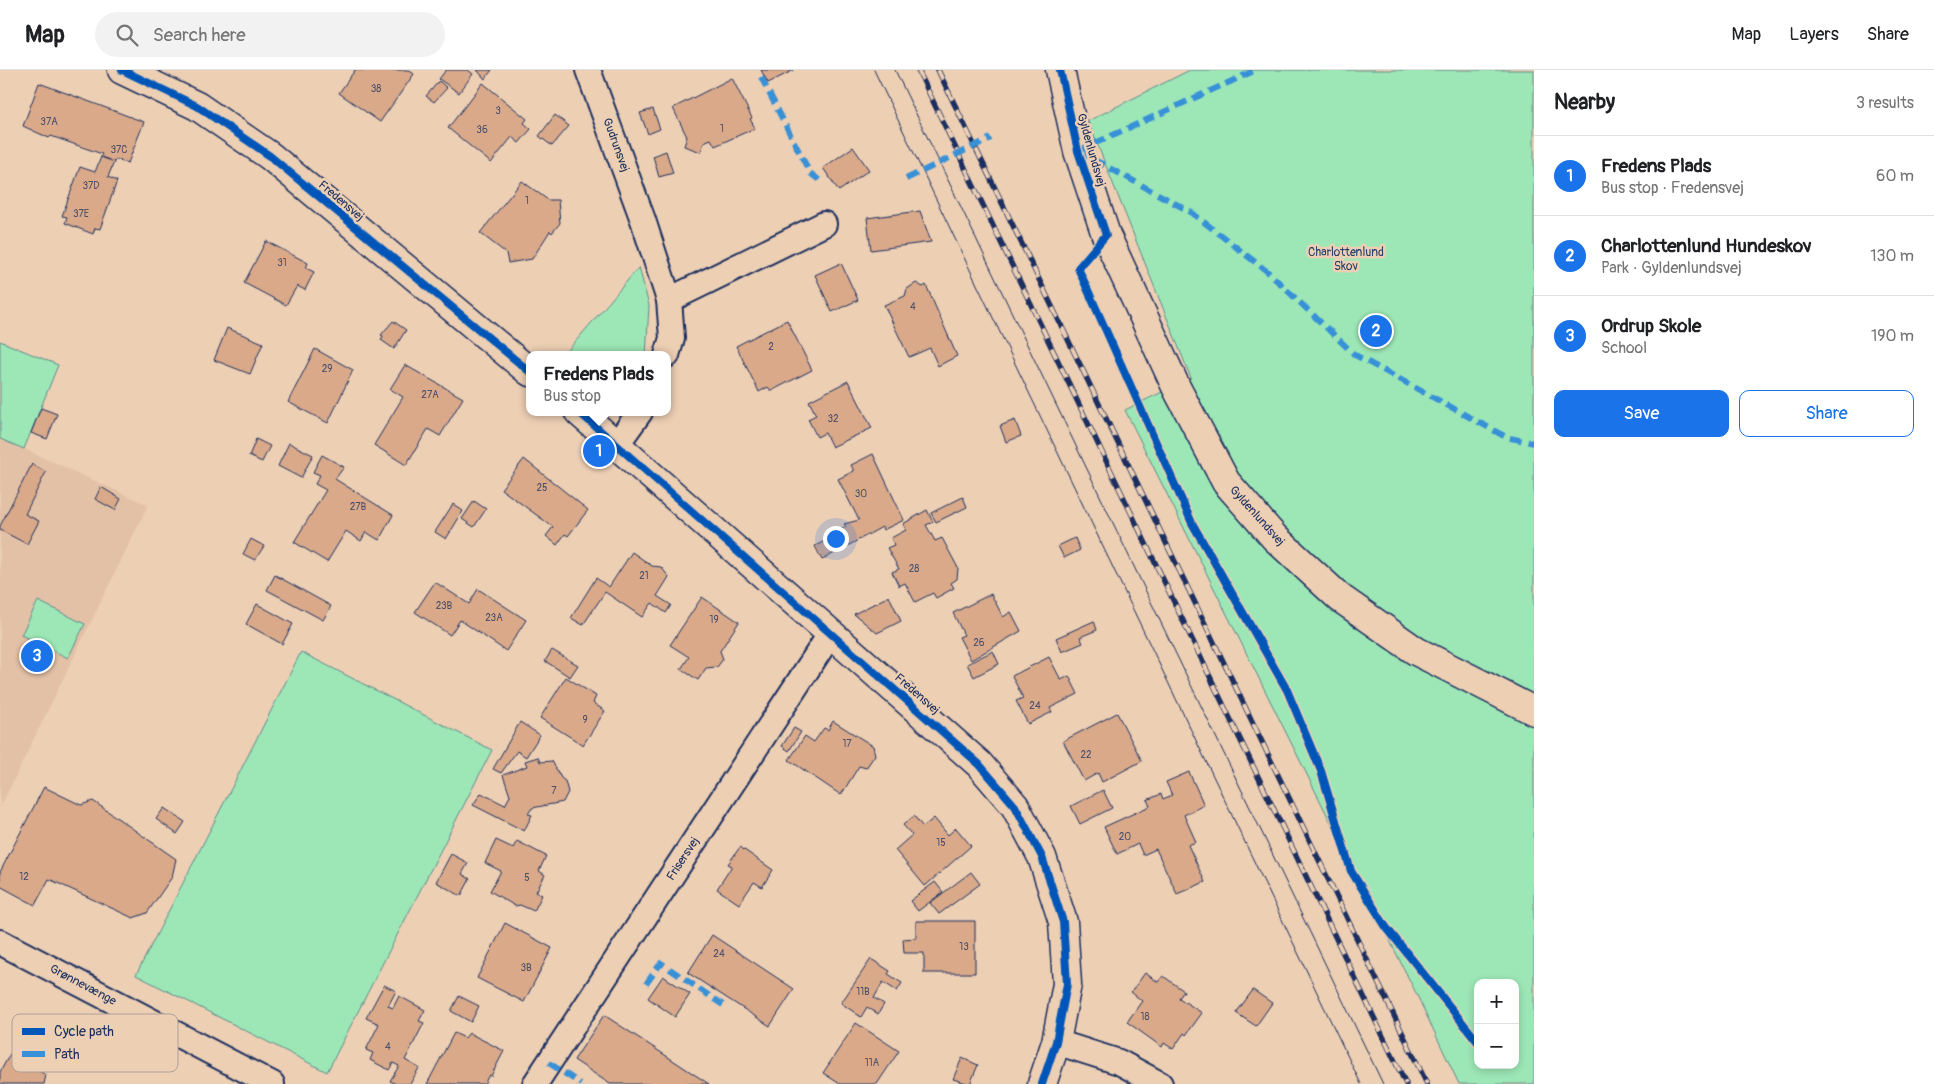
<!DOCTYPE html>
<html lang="en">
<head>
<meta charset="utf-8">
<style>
	body { margin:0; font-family:Pangolin,sans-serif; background:#f2f2f2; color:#202124 }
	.controls { position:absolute; right:15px; bottom:15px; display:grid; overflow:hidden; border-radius:10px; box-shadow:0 2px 8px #0003 }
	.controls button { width:45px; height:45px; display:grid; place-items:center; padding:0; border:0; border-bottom:1px solid #e0e0e0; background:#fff; color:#202124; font:25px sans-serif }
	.you { position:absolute; left:835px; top:468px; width:18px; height:18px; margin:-12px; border:4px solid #fff; border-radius:50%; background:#1a73e8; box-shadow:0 0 0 8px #1a73e833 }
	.badge { display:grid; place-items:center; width:32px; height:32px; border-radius:50%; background:#1a73e8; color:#fff; font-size:16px; font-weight:700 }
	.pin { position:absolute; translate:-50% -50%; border:2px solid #fff; box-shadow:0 1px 5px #0006 }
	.popup { position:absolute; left:526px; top:281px; width:145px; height:65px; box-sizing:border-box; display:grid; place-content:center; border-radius:10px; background:#fff; filter:drop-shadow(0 1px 4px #0005); font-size:16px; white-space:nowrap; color:#757577 }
	.popup b { font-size:19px; color:#202124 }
	.popup::after { content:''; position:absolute; left:50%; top:100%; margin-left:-10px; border:10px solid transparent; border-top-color:#fff }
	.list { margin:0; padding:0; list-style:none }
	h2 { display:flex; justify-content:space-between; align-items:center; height:65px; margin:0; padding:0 20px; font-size:21px }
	h2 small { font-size:16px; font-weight:400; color:#757577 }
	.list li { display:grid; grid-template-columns:32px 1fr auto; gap:15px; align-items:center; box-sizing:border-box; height:80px; padding:0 20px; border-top:1px solid #e0e0e0 }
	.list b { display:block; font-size:19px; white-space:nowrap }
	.list p { margin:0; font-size:16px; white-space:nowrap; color:#757577 }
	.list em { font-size:16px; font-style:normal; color:#757577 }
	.actions { display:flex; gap:10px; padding:15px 20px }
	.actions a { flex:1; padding:11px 0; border:1px solid #1a73e8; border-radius:10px; text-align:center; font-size:18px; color:#1a73e8 }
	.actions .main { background:#1a73e8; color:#fff }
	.icon { flex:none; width:28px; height:28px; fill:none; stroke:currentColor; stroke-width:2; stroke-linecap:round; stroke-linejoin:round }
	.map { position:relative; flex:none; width:1534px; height:1014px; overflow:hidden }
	header { display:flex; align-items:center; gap:30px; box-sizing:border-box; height:70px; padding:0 25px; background:#fff; border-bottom:1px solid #e0e0e0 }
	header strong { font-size:24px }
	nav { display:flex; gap:28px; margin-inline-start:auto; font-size:18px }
	.search { width:350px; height:45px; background:#f2f2f2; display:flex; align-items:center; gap:12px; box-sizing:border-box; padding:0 18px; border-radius:28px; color:#757577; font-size:19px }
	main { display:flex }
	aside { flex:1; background:#fff }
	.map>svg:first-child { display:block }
	.built { fill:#e3c1a6 }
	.green { fill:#9de7b6; stroke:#5c8b8a; fill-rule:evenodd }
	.building { fill:#d9a98a; stroke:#1b2f5e }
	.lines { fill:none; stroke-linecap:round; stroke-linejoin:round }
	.street-casing { stroke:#1b2f5e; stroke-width:28 }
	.secondary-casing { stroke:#1b2f5e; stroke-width:31 }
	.street { stroke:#edcfb4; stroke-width:24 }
	.secondary { stroke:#edcfb4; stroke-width:28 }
	.tram { stroke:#1b2f5e; stroke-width:1 }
	.rail-casing { stroke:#1b2f5e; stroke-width:5.5 }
	.rail { stroke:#edcfb4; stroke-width:4; stroke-dasharray:11; stroke-linecap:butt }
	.quiet { stroke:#3891d7; stroke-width:6; stroke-dasharray:12 6; stroke-linecap:butt }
	.cycleway-casing { stroke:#edcfb4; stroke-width:11 }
	.cycleway { stroke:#0057b8; stroke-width:8 }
	.labels { text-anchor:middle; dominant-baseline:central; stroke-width:5; stroke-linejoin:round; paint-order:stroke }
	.number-label { font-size:10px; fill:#4a4e69 }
	.street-label { font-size:12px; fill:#1b2f5e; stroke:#edcfb4 }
	.park-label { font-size:12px; fill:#284167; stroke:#edcfb4 }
	.key { fill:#edcfb4; stroke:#ae9f9a; stroke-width:1 }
	.key-label { font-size:14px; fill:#1b2f5e }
</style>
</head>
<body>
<header>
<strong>Map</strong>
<div class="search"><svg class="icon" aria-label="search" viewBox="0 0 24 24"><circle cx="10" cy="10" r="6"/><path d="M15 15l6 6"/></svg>Search here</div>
<nav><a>Map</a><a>Layers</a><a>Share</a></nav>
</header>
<main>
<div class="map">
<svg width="1534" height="1014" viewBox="0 0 1534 1014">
	<rect width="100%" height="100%" fill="#edcfb4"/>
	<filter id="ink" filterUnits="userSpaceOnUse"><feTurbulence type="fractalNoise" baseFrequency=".02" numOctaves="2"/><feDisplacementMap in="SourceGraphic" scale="10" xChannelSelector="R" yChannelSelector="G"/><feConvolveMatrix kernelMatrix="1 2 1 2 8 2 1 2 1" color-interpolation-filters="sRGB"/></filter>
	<g filter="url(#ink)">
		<path class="built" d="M0,368l148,67 -148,303z"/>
		<g class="green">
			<path d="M1190,0h344v1014h-75l-43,-91 -291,-583 66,-32 -103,-257zM1478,913h37v82h-37z"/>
			<path d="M639,197l10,39 -3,49h-82z"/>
			<path d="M0,271l58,24 -34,84 -24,-10z"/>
			<path d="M38,531l47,23 -17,34 -47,-23z"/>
			<path d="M301,582l191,98 -165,322 -191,-97z"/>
		</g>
		<g class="building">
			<path d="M355,0h53l6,4 -34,48 -41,-29z"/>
			<path d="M446,0h22l5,4 -14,19 -20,-14z"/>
			<path d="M477,0h15l-7,9z"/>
			<path d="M761,0h33l-26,13z"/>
			<path d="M732,8l20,40 -2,1 5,9 -40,18 -4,-7 -7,3 -3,10 -17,-6 3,-9 -14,-29z"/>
			<path d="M439,11l8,7 -13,14 -8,-6z"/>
			<path d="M39,13l105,39 -16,41 -12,-4 -2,3 -13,-5 1,-3 -51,-18 -2,2 -26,-12z"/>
			<path d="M483,13l44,36 -3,4 7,6 -12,14 -7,-6 -21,26 -43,-35z"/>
			<path d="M653,39l7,20 -12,5 -8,-21z"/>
			<path d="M555,45l14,11 -17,20 -13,-10z"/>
			<path d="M853,77l16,23 -30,21 -16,-23z"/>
			<path d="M666,81l7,22 -14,4 -6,-21z"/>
			<path d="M101,87l13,5 -6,15 9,4 -17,48 -5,-1 -2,6 -28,-11 2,-6 -5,-1 18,-49 15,5z"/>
			<path d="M522,111l26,19h10l2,23 -8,10 -2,-2 -18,28 -24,4 -2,-10 -26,-20z"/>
			<path d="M920,141l11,31 -60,8 -4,-32z"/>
			<path d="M266,171l42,22 -2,5 8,4 -9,18 -8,-4 -11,19 -42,-22z"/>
			<path d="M841,193l17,37 -26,12 -17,-37z"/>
			<path d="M916,213l7,4 3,-2 31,71 -19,10 -8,-18 -21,9 -25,-52 21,-9 2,-7z"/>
			<path d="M787,250l25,50 -41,21 -3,-4 -9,5 -23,-46z"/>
			<path d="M393,251l13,9 -12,19 -13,-9 2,-4 -2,-1z"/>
			<path d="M227,258l36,15 -13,31 -36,-14z"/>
			<path d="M315,279l38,21 -25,53 -40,-21z"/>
			<path d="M405,295l58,33 -23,38 -12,-7 -22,36 -32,-20 29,-48 -13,-8z"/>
			<path d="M848,311l24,47 -40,19 -7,-14 -8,4 -9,-18 8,-4 -7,-14z"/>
			<path d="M41,338l16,6 -10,25 -16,-6z"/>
			<path d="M1015,350l6,16 -15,6 -6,-16z"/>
			<path d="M256,369l14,7 -8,16 -13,-6z"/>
			<path d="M289,373l24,12 -12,23 -23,-12z"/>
			<path d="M873,384l31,66 -21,10 -1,-3 -60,33 -7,-14 22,-11 -2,-3 11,-5 -2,-3 15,-4 -21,-41 16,-8 -3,-6z"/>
			<path d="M322,385l22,12 -9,12 58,36 -14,25 -13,-8 -5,9 -15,-10 -19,31 -33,-20 32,-52 -11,-6 5,-9 -7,-3z"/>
			<path d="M524,389l64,51 -20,26 -3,-2 -8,11 -11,-9 7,-9 -52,-38z"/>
			<path d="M32,394l14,8 -21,42 14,7 -12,23 -27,-14v-4z"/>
			<path d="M101,417l20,12 -6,11 -20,-11z"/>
			<path d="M963,427l4,10 -31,15 -5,-9z"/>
			<path d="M474,431l12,8 -12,18 -12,-8z"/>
			<path d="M453,434l10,7 -17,28 -11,-7z"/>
			<path d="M927,440l6,12 -7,3 9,16 7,-3 16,30 -1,11 -6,4 3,5 -18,10 -3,-5 -18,9 -10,-19 -6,3 -7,-14 7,-3 -12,-21 7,-3 -3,-7 15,-8 -3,-6z"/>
			<path d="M1075,468l5,12 -16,8 -6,-12z"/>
			<path d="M251,469l13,7 -9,14 -12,-6z"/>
			<path d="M632,482l20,14 9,1 8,10 -12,19 14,9 -5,8 -14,-10 -10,14 -37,-25 -22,33 -12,-7 25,-40 13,9z"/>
			<path d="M275,505l56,31 -8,14 -56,-30z"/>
			<path d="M435,512l34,22 9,-15 48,31 -20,31 -46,-31 -10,15 -35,-23z"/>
			<path d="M991,524l12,23 8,-5 10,19 -50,29 -12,-23 5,-2 -11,-22z"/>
			<path d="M889,526l12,25 -24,12 -23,-19z"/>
			<path d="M702,527l37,25 -19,29 3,8 -6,8 -11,1 -8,12 -17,-11 8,-12 -19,-12z"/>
			<path d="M257,534l36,20 -11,20 -36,-20z"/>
			<path d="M1094,551l3,9 -17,7 3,6 -21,9 -6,-14z"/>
			<path d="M552,580l26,15 -8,12 -25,-16z"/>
			<path d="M993,581l6,13 -25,13 -7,-13z"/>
			<path d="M1049,587l12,23 8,-4 9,18 -28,14 2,4 -24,12 -12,-23 7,-3 -11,-22z"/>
			<path d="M566,607l30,19 -3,7 12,8 -22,34 -43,-27z"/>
			<path d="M1117,643l25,48 -40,21 -4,-9 -14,8 -21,-40z"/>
			<path d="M833,651l40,25 2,9 -9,13 -7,-2 -18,29 -52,-35 16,-24 9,6 10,-14 4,2z"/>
			<path d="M520,652l20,13 -14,22 -9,-6 -16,22 -8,-4z"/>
			<path d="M794,658l7,4 -12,19 -7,-5z"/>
			<path d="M538,687l2,5 12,-1 9,17 4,3 3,11 -5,10 -31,6 -4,6 4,1 -8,16 -51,-26 8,-12 24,12 5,-9 -7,-21 24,-9 -2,-5z"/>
			<path d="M1189,702l15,33 -20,10 12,27 -8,3 17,37 -28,12 -21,-45 -13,6 -5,-11 -21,10 -13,-27 46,-21 -3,-6 14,-6 2,5 9,-4 -6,-13z"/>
			<path d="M44,717l37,18 12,-4 83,58 -4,18 -25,36 -14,5 -84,-39 -14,26 -35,-19v-14z"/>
			<path d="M1103,720l9,18 -32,16 -9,-18z"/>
			<path d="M164,738l21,14 -8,12 -21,-15z"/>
			<path d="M914,746l9,11 11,-9 14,17 8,-7 15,18 -46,40 -30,-36 17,-15 -9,-10z"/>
			<path d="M496,770l17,8 4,-7 29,15 -7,15 6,4 -9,17 6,3 -8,16 -14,-6 -5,1 -25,-15 11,-20 -16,-8z"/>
			<path d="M740,777l33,23 -11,17 -8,-5 -15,22 -22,-15 15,-23 -4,-2z"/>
			<path d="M451,784l17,9 -6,11 8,5 -9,17 -25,-14z"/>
			<path d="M971,802l9,12 -41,30 -9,-11z"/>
			<path d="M935,812l8,10 -25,19 -8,-10z"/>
			<path d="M916,851h59v52h-51v-20h-20l-1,-14 13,-1z"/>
			<path d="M505,853l47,25 -28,54 -47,-24z"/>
			<path d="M712,865l82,54 -24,37 -82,-53z"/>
			<path d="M871,889l19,12 -2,3 14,9 -5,8 -14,-9 -9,16 10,6 -6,10 -11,-7 -6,10 -20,-14z"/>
			<path d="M1145,903l13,9 5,-6 21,15 -5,7 23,15 -16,22 -2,-2 -11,16 -9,-6 -2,4 -35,-25 15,-21 -11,-9z"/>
			<path d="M663,906l27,18 -15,23 -27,-19z"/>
			<path d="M384,915l12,6 -8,15 5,2 6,-12 26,14 -6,11 5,2 -19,37 14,8 -9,16h-14l-6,-3 9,-15 -6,-3 -4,7 -19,-10 3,-7 -7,-3 13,-26 -13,-6z"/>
			<path d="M1253,920l19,13 -16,23 -20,-13z"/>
			<path d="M459,926l20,10 -8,16 -20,-11z"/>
			<path d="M604,945l105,69h-99l-36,-24z"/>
			<path d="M856,953l43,28 -22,33h-37l-17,-11z"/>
			<path d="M454,963l11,5 4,-5 35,18 -13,25 -2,-1 -5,9h-57z"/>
			<path d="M10,984l36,21 -2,9h-44v-12z"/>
			<path d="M962,988l16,7 -8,19 -17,-5z"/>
		</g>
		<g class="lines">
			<g class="street-casing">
				<g id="street">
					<path d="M588,0l55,150 26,80 3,38 -5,17"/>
					<path d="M669,230l155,-76"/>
					<path d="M617,374l23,-32"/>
					<path d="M0,872l272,142"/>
					<path d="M1056,972l63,20 41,22"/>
					<path d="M535,1014l296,-451"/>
				</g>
			</g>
			<g class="secondary-casing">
				<g id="secondary">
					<path d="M122,0l75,36 73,50 260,216"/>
					<path d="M1060,0l18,81 28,84 71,154 49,93 49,56 65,60 76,53 118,60"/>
					<path d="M579,342l400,352 36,42 27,51 21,65 4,62 -11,58 -14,42"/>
				</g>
			</g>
			<use href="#street" class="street"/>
			<use href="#secondary" class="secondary"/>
			<g class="tram">
				<path d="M874,0l487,1014"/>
				<path d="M895,0l488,1014"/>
			</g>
			<g class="rail-casing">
				<g id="rail">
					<path d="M918,0l488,1014"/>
					<path d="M938,0l489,1014"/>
				</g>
			</g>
			<use href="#rail" class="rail"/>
			<g class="quiet">
				<path d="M761,7l49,96 9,7"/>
				<path d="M1078,81l113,61 77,60 87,83 151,82 28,6"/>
				<path d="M1078,81l178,-81"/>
				<path d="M906,109l85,-41"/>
				<path d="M646,914l15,-21 62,42"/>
				<path d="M549,993l32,21"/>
			</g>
			<g class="cycleway-casing">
				<g id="cycleway">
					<path d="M122,0l75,36 73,50 260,216"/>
					<path d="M1060,0l18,81 28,84 -28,33 114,255 95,167 34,81 30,100 35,56 92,115"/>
					<path d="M579,342l400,352 36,42 27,51 21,65 4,62 -11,58 -14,42"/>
				</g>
			</g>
			<use href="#cycleway" class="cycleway"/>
		</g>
	</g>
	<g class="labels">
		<g class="number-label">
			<text x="376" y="19">38</text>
			<text x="498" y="41">3</text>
			<text x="49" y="52">37A</text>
			<text x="722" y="59">1</text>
			<text x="482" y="60">36</text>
			<text x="119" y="80">37C</text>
			<text x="91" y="116">37D</text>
			<text x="527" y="131">1</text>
			<text x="81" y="144">37E</text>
			<text x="282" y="193">31</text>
			<text x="913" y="237">4</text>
			<text x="771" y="277">2</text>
			<text x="327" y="299">29</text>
			<text x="430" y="325">27A</text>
			<text x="833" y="349">32</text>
			<text x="542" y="418">25</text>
			<text x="861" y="424">30</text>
			<text x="358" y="437">27B</text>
			<text x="914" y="499">28</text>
			<text x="644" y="506">21</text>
			<text x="444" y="536">23B</text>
			<text x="494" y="548">23A</text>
			<text x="714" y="550">19</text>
			<text x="979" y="573">26</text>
			<text x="1035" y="636">24</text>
			<text x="585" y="650">9</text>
			<text x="847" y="674">17</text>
			<text x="1086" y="685">22</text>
			<text x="554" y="721">7</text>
			<text x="1125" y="767">20</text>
			<text x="941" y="773">15</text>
			<text x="24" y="807">12</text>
			<text x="527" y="808">5</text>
			<text x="964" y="877">13</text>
			<text x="719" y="884">24</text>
			<text x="526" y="898">3B</text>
			<text x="863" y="922">11B</text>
			<text x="1145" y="947">18</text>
			<text x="388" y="977">4</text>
			<text x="872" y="993">11A</text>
		</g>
		<g class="street-label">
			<text transform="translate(616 75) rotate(70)">Gudrunsvej</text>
			<text transform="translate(1091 80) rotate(74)">Gyldenlundsvej</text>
			<text transform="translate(341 131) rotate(40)">Fredensvej</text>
			<text transform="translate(1257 446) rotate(48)">Gyldenlundsvej</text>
			<text transform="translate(917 624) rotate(41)">Fredensvej</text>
			<text transform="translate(683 789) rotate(-57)">Frisersvej</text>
			<text transform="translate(83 915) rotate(28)">Grønnevænge</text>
		</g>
		<g class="park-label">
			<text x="1346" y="182">Charlottenlund<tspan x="1346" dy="14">Skov</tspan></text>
		</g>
	</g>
	<rect x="12" y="944" width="166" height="58" rx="8" class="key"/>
	<rect x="22" y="958" width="23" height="7" fill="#0057b8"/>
	<rect x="22" y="981" width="23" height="6" fill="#3891d7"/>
	<g class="key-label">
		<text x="54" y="966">Cycle path</text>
		<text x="54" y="989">Path</text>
	</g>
</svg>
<div class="controls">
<button>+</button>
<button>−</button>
</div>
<div class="you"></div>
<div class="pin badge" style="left:599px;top:381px">1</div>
<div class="popup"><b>Fredens Plads</b>Bus stop</div>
<div class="pin badge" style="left:1376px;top:261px">2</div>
<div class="pin badge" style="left:37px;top:586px">3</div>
</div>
<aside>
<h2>Nearby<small>3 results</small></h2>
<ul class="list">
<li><span class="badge">1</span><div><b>Fredens Plads</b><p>Bus stop · Fredensvej</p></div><em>60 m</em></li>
<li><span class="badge">2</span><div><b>Charlottenlund Hundeskov</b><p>Park · Gyldenlundsvej</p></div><em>130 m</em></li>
<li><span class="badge">3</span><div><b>Ordrup Skole</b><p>School</p></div><em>190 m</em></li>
</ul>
<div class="actions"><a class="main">Save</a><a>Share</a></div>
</aside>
</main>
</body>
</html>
